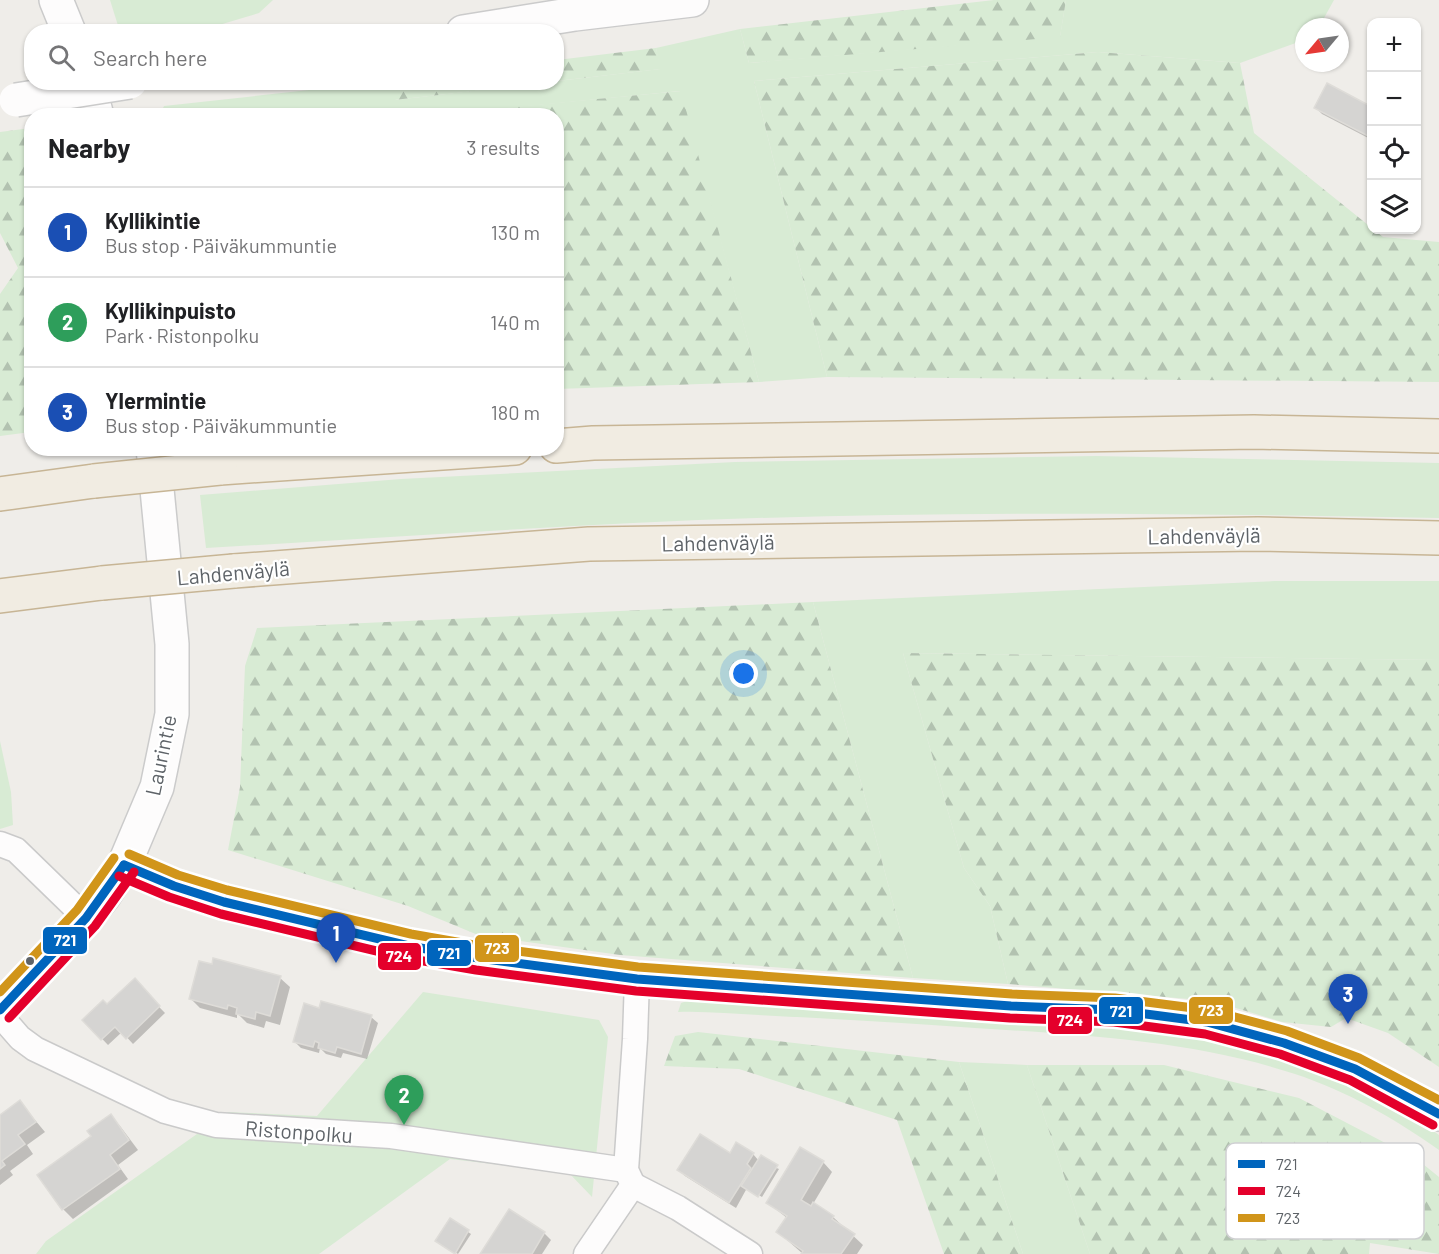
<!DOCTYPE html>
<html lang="en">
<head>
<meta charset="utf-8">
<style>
	body { margin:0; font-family:Barlow,sans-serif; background:#f6f6f6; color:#202124 }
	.controls { position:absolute; right:18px; top:18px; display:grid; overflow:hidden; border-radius:12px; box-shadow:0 2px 4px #0004 }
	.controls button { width:54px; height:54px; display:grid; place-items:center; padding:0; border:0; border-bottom:2px solid #e0e0e0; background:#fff; color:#202124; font:30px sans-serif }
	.compass { position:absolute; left:1295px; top:18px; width:54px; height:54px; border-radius:50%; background:#fff; box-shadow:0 2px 4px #0004; rotate:241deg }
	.you { position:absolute; left:744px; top:674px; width:21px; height:21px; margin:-15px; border:4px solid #fff; border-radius:50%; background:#1a73e8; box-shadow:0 0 0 9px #1a73e833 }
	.badge { display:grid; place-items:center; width:39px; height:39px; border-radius:50%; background:#0f766e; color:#fff; font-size:20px; font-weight:700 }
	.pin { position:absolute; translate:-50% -50px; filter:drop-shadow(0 2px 3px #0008) }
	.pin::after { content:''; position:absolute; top:32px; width:21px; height:18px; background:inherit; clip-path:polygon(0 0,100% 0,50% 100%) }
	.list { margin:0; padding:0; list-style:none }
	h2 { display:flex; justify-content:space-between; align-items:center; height:78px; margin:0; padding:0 24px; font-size:26px }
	h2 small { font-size:20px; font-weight:400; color:#757577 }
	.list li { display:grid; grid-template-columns:39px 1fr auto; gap:18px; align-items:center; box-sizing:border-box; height:90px; padding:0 24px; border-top:2px solid #e0e0e0 }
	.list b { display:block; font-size:22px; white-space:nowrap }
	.list p { margin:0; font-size:20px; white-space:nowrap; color:#757577 }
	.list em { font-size:20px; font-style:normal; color:#757577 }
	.icon { flex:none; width:33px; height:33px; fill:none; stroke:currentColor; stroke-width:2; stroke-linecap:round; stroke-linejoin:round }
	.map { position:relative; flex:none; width:1439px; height:1254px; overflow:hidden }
	.search { position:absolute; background:#fff; box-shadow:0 2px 4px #0004; left:24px; top:24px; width:540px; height:66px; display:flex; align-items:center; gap:15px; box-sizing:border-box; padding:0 21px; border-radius:24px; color:#757577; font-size:22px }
	.panel { position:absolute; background:#fff; box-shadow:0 2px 4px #0004; left:24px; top:108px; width:540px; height:348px; border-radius:24px }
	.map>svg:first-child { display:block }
	.green { fill:#d8ebd4 }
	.forest { fill:url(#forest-firs) }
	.shadow { fill:#0003 }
	.building { fill:#d5d4d2; stroke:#dedcd8; stroke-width:1.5 }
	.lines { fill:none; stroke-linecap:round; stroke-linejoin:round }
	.street-casing { stroke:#cacaca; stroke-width:27 }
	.secondary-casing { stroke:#cbcbcb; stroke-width:36 }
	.highway-casing { stroke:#c7b595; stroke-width:36 }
	.street { stroke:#fdfcfc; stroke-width:24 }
	.secondary { stroke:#fdfcfc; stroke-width:33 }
	.highway { stroke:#f1ece2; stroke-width:33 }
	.secondary-bridge-casing { stroke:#cbcbcb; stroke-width:36; stroke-linecap:butt }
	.highway-bridge-casing { stroke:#c7b595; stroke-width:36; stroke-linecap:butt }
	.secondary-bridge { stroke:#fdfcfc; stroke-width:33 }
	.highway-bridge { stroke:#f1ece2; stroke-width:33 }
	.bus-1-casing { stroke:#fff; stroke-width:14 }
	.bus-2-casing { stroke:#fff; stroke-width:14 }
	.bus-3-casing { stroke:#fff; stroke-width:14 }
	.bus-1 { stroke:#0065bd; stroke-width:9 }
	.bus-2 { stroke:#e4002b; stroke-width:9 }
	.bus-3 { stroke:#d1951a; stroke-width:9 }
	.bus-dot { fill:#5e6368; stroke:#fff; stroke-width:2 }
	.labels { text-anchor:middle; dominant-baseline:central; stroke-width:4.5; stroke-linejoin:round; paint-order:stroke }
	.street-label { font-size:21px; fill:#5e6368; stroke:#fff }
	.key { fill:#fff; stroke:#cfd0d2; stroke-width:1.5 }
	.key-label { font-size:16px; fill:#5e6368 }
	.line-badge { stroke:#fff; stroke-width:2 }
	.badge-label { font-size:16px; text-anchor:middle; font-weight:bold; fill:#fff }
</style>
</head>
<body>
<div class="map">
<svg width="1439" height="1254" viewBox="0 0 1439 1254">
	<defs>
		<pattern id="forest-firs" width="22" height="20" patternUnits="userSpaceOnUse" patternTransform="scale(1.5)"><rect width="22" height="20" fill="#d8ebd4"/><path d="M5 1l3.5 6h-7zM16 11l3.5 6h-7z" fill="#b2c2b0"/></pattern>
	</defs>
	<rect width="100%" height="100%" fill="#efede9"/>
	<g class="green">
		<path d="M110,0h163l-14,13 -50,15 -29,4h-60z"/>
		<path d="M1066,0h268l-15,27h-15v13l-64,23 -142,-11 -344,29 73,296 -68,5 -79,-291 -252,25h-269l5,-10 209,-23h38l-16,17 265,-31 -4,-21 84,-19 9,34 311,-27z"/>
		<path d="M1096,456l343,7v55c-269,-5 -538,-8 -806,5 -143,7 -285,17 -427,25l-6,-53 201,-16 334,-17z"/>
		<path d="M1275,581h164v79l-536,-7 61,215 26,38 18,78 -95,-6 -100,-376z"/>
		<path d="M0,741l11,51 2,33 -13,4z"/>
		<path d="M423,992l176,28 9,17 -16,160 -23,-24 -119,-14 -131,95h-283l10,-13 182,-129 89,4z"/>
		<path d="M690,1000c97,3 193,10 290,17 100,7 200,12 297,38 52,15 101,44 148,70l14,10v15c-44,-31 -92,-59 -144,-76 -116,-38 -242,-40 -363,-49 -58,-4 -115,-7 -173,-10 -27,-1 -54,-4 -81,-3l3,-9z"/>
		<path d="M959,1062l68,3 63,189h-67z"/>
	</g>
	<g class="forest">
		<path d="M994,0h72l-6,37 -311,26 -9,-34z"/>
		<path d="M656,48l5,21 -104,12v-21z"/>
		<path d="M1098,52l142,11 14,70 129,104 56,5v140l-612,-5 -73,-296z"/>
		<path d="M411,83v-1l134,1 -151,17z"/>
		<path d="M681,91l78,291 -202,7 -1,-273 -128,-1z"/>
		<path d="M31,128v304l-31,4v-142l18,-26 -18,-35v-101z"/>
		<path d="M813,602l100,376 -293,-23 -142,-20 -70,-29 -180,-56 12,-63 5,-121 12,-38z"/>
		<path d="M903,653l536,7v407l-51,-34 -42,-15 -15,9 -49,-5 -69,-21 -205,-17 -18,-78 -26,-38z"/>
		<path d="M698,1032l261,30 64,192h-79l-47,-134 -158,-51 -75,-3 11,-30z"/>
		<path d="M1027,1065h137l135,33 119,62 21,17v77l-69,-11 -1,11h-279z"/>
	</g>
	<g class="shadow">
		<path d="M1316,108h56v32l-50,-26z"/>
		<path d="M1416,133l5,4 -5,8z"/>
		<path d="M280,978l10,9 -10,38 -14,-4 -2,7 -17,-5 -10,-10v5l-37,-10 -9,-9z"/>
		<path d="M134,981l31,32 -32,31 -11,-12 -14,13 -24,-25 24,-14z"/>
		<path d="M320,1009l51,8 7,6 -11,36 -24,-6 -2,5 -15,-4 -6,-6 -1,5 -18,-5 -6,-6z"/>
		<path d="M20,1102l25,30 -18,13 6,9 -23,17 3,4 -13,10v-68z"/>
		<path d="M110,1116l10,10 18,24 -20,15 10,14 -55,40 -10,-10 -24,-34 54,-39z"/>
		<path d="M753,1154l6,7 20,8 -17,28 -15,-9 -11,20 -51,-32 -6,-6 51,-15z"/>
		<path d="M823,1162l9,10 -19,32 20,13 30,28 -6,9h-54l-25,-22 9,-14 -19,-15z"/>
		<path d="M509,1211l35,22 7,7 -9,14h-60z"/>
		<path d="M450,1220l21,14 -13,20 -19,-11z"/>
	</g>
	<g class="building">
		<path d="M1327,83l45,24v31l-58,-30z"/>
		<path d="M213,958l68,18 -11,40 -14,-4 -1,7 -19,-5 1,-6 -9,-3 -1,4 -38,-10 10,-38 13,3z"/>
		<path d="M135,978l25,28 -34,33 -11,-12 -14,13 -19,-20 21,-20 4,4z"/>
		<path d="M321,1001l51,14 -11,39 -24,-7 -2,6 -17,-5 1,-5 -4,-2 -2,6 -20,-5 11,-39 15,5z"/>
		<path d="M20,1100l16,22 -18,13 7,9 -23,17 3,4 -5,4v-54z"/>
		<path d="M111,1114l18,26 -19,15 10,14 -58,41 -25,-35 54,-39 -4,-5z"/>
		<path d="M700,1134l30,19 6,-11 18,11 -7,11 4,4 -22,35 -52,-33z"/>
		<path d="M800,1147l24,14 -23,39 10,6 2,-4 21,14 -2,3 23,15 -14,20h-40l2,-3 -27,-19 11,-16 -21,-13z"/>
		<path d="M761,1155l17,10 -20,32 -17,-11z"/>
		<path d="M509,1209l36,23 -13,22h-52z"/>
		<path d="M450,1218l19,12 -14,24 -20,-13z"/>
	</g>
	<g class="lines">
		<g class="street-casing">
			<g id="street">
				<path d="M0,844l16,6 70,68"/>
				<path d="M0,1015l20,23 15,11 130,62 51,14 175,11 235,34"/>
				<path d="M633,1185l45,23 72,46"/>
				<path d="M586,1254l47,-69 -7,-15 9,-131 2,-60"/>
			</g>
		</g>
		<g class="secondary-casing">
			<g id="secondary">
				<path d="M56,0l13,32"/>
				<path d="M463,32l112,-18 117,-14"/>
				<path d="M88,82l9,34"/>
				<path d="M124,865l50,21 50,16 185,44 69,12 159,21 374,27 104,4 92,12 77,21 71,26 84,45"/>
				<path d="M0,1010l86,-92 17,-21 21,-32 33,-78 15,-73v-70l-19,-196"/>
			</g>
		</g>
		<g class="highway-casing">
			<g id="highway">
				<path d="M556,446l37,-3 661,-11 185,4"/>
				<path d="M220,468l295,-20"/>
				<path d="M0,494l94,-13"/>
				<path d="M234,571l355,-27 669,-10 181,4"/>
				<path d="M0,596l102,-13"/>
			</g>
		</g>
		<use href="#street" class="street"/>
		<use href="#secondary" class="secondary"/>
		<use href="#highway" class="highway"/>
		<g class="secondary-bridge-casing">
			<path id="secondary-bridge" d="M16,100l114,-18"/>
		</g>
		<g class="highway-bridge-casing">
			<g id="highway-bridge">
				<path d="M94,481l126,-13"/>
				<path d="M102,583l132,-12"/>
			</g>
		</g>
		<use href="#secondary-bridge" class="secondary-bridge"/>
		<use href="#highway-bridge" class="highway-bridge"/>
		<g class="bus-1-casing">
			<g id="bus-1">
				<path d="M124,865l50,21 50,16 185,44 69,12 159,21 374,27 104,4 92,12 77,21 71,26 84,45"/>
				<path d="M0,1010l86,-92 38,-53"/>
			</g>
		</g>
		<g class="bus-2-casing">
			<g id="bus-2">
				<path d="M119,876l50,21 52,17 185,44 70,12 160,21 374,27 104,4 91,12 75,20 70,26 83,45"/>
				<path d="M9,1018l86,-92 39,-54"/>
			</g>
		</g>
		<g class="bus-3-casing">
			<g id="bus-3">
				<path d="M129,854l49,21 49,15 184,44 69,12 158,21 374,27 103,4 94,12 78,21 72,27 80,42"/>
				<path d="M0,992l77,-82 37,-52"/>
			</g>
		</g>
		<use href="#bus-1" class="bus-1"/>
		<use href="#bus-2" class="bus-2"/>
		<use href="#bus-3" class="bus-3"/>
	</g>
	<circle class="bus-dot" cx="30" cy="961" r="5"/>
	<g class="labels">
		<g class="street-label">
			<text transform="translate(1204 535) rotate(-1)">Lahdenväylä</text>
			<text transform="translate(718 542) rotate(-1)">Lahdenväylä</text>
			<text transform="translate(233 572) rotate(-5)">Lahdenväylä</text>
			<text transform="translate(160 755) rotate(-78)">Laurintie</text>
			<text transform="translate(299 1131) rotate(4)">Ristonpolku</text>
		</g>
	</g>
	<rect x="1226" y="1143" width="198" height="96" rx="9" class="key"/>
	<rect x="1238" y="1160" width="27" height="8" fill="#0065bd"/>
	<rect x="1238" y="1187" width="27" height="8" fill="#e4002b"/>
	<rect x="1238" y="1214" width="27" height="8" fill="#d1951a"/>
	<g class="key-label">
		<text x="1276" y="1170">721</text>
		<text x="1276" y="1197">724</text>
		<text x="1276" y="1224">723</text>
	</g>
	<g class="line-badge">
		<rect x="42" y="926" width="46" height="29" rx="6" fill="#0065bd"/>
		<rect x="474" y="934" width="46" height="29" rx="6" fill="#d1951a"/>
		<rect x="426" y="939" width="46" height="28" rx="6" fill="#0065bd"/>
		<rect x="377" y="942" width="45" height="29" rx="6" fill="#e4002b"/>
		<rect x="1188" y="996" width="46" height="29" rx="6" fill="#d1951a"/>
		<rect x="1098" y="996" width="46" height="29" rx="6" fill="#0065bd"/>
		<rect x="1047" y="1006" width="46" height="29" rx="6" fill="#e4002b"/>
	</g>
	<g class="badge-label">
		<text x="65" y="946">721</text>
		<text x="497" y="954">723</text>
		<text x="449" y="959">721</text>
		<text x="399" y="962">724</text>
		<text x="1211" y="1016">723</text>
		<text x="1121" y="1017">721</text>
		<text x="1070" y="1026">724</text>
	</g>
</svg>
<div class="controls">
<button>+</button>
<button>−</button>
<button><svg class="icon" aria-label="locate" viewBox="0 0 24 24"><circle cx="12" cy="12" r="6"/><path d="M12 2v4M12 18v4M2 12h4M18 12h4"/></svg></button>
<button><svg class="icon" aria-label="layers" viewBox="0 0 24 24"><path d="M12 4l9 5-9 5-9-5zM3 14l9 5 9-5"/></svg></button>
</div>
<svg class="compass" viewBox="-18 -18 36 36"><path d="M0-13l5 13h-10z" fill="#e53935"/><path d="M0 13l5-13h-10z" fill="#757577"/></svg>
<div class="you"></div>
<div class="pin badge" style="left:336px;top:963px;background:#1a4fb4">1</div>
<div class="pin badge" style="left:404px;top:1125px;background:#2e9e5b">2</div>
<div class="pin badge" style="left:1348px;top:1024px;background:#1a4fb4">3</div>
<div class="search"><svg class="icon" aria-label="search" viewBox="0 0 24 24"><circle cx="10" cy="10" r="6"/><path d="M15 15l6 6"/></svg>Search here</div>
<section class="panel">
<h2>Nearby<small>3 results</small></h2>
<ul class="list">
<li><span class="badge" style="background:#1a4fb4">1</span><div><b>Kyllikintie</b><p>Bus stop · Päiväkummuntie</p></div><em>130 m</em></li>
<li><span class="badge" style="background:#2e9e5b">2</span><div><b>Kyllikinpuisto</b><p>Park · Ristonpolku</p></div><em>140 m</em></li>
<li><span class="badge" style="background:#1a4fb4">3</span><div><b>Ylermintie</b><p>Bus stop · Päiväkummuntie</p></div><em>180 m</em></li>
</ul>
</section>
</div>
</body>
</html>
